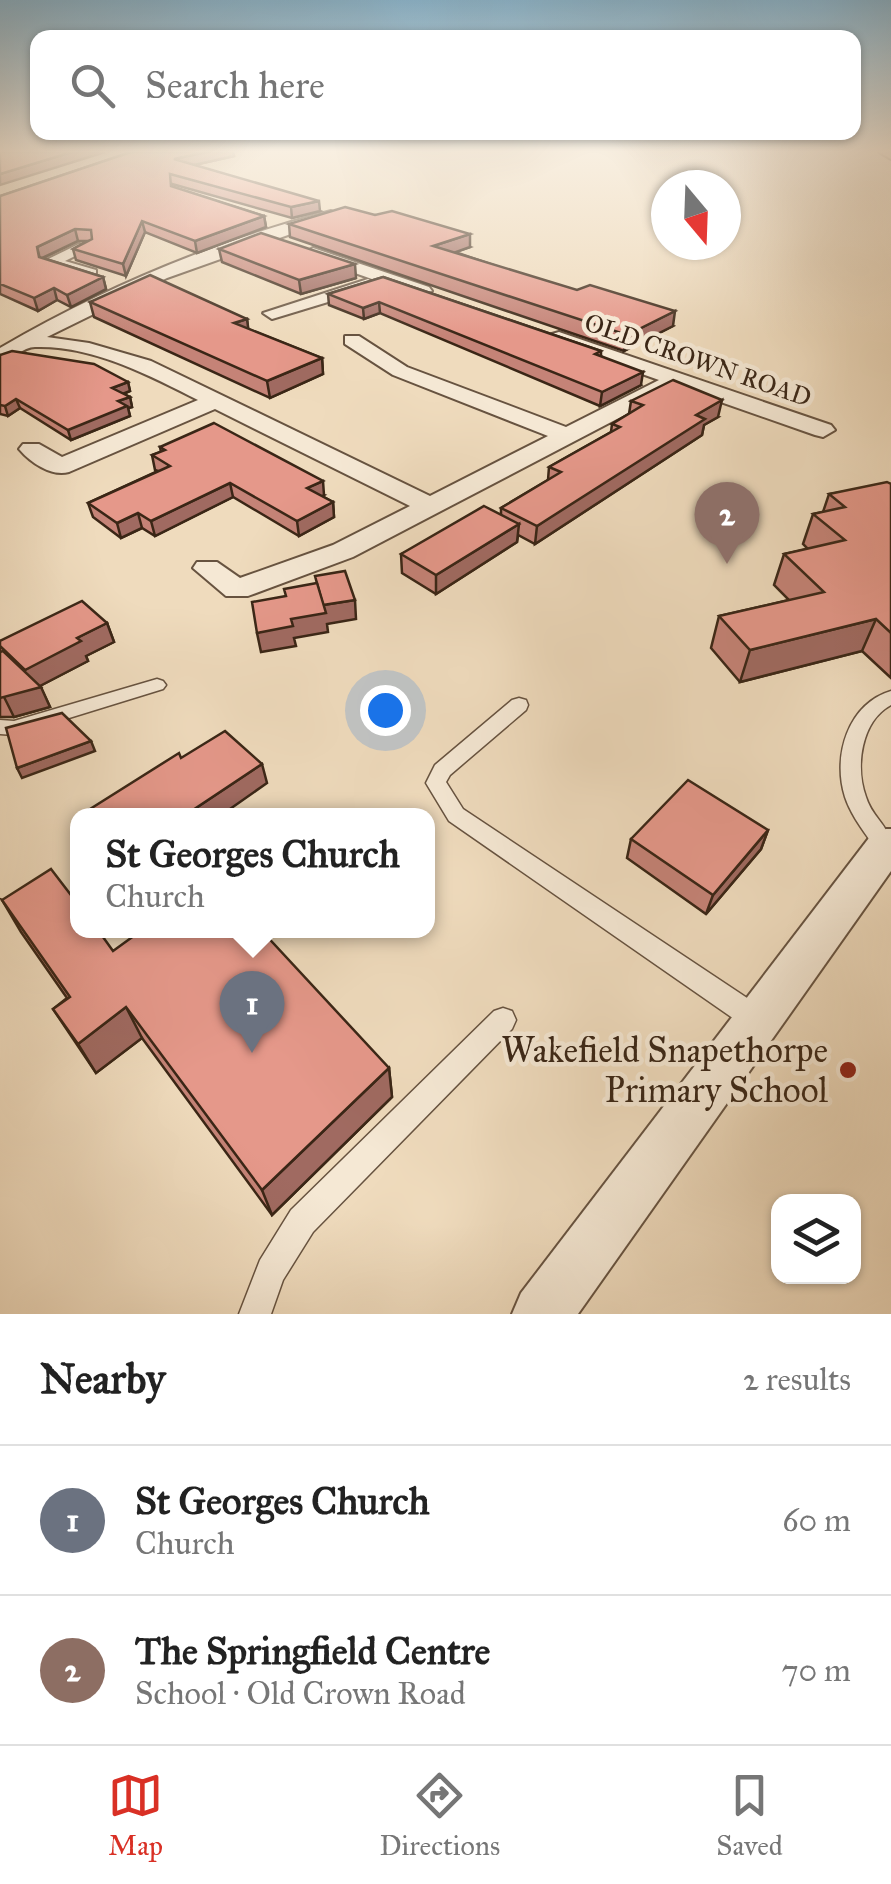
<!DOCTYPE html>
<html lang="en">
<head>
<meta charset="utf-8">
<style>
	body { margin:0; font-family:"IM FELL Great Primer",serif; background:#f2f2f2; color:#222 }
	.controls { position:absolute; right:30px; bottom:30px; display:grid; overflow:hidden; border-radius:20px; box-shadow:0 2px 8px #0004 }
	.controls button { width:90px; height:90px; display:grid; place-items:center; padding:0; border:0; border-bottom:2px solid #e0e0e0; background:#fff; color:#222; font:50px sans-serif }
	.compass { position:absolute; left:651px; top:170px; width:90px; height:90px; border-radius:50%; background:#fff; box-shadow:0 2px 8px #0004; rotate:161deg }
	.you { position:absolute; left:385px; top:710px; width:35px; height:35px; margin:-25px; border:8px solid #fff; border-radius:50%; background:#1a73e8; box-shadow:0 0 0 15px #1a73e833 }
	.badge { display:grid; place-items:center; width:65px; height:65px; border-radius:50%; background:#d93025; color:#fff; font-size:32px; font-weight:700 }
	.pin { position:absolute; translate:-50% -82px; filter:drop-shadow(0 2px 5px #0008) }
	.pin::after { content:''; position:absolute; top:52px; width:35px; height:30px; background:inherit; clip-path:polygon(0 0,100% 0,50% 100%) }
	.popup { position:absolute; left:70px; top:808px; width:365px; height:130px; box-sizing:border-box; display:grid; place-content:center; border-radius:20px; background:#fff; filter:drop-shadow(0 2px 8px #0005); font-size:32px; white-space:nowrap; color:#767676 }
	.popup b { font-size:38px; color:#222 }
	.popup::after { content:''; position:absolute; left:50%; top:100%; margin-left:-20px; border:20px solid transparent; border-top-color:#fff }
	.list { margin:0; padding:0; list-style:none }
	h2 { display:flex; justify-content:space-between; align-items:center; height:130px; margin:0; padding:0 40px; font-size:42px }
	h2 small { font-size:32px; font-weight:400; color:#767676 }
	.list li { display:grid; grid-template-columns:65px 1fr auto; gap:30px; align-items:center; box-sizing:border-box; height:150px; padding:0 40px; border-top:2px solid #e0e0e0 }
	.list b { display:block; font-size:38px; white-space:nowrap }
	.list p { margin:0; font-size:32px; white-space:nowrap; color:#767676 }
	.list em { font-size:32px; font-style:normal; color:#767676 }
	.icon { flex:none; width:55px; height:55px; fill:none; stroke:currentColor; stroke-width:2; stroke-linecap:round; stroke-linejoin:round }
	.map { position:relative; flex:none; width:891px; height:1314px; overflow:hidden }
	.search { position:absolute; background:#fff; box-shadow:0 2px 8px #0004; left:30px; right:30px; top:30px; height:110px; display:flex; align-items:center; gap:25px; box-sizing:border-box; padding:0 35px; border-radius:20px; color:#767676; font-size:38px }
	.sheet { height:430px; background:#fff }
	nav { display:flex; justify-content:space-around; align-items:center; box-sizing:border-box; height:140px; border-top:2px solid #e0e0e0; background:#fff; font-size:28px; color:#767676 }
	nav a { display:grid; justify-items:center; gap:5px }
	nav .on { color:#d93025 }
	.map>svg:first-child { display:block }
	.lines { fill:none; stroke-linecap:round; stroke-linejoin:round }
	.service-casing { stroke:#675340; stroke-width:3 }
	.minor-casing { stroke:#675340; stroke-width:4 }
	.motorway-casing { stroke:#3a2616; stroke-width:4 }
	.service { fill:#f5e8d4; fill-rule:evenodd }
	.minor { fill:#f5e8d4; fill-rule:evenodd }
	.motorway { fill:#e8be7e; fill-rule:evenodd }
	.wall { fill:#c58377; stroke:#3a2616; stroke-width:2.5 }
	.shaded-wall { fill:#a06a61; stroke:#3a2616; stroke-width:2.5 }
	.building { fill:#e5988a; stroke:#3a2616; stroke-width:2.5 }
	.poi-dot { fill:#8f2418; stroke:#f5e8d4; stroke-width:4 }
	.labels { text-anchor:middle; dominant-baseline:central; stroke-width:9; stroke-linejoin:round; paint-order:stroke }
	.far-street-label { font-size:25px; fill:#3a2616; stroke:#f5e8d4 }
	.near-poi-label { font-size:35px; fill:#3a2616; stroke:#f5e8d4; text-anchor:end }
</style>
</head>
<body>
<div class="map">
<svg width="891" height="1314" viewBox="0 0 891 1314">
	<rect width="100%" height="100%" fill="#efdbbd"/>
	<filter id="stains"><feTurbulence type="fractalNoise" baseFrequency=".002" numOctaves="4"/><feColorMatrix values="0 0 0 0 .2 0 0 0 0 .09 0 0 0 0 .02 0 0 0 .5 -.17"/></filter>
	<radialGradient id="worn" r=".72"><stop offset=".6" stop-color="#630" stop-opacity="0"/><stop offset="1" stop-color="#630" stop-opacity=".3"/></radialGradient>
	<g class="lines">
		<g class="service-casing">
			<g id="service">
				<path d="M157,679l6,2 3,4 -3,4 -149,46 -14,-1v-14l14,1z"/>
				<path d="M891,691v14c-30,16 -36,62 -25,92 8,25 25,26 25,56l-13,-1c-11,-17 -26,-34 -33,-55 -13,-41 3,-93 46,-106z"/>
				<path d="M519,698l7,2 2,5 -2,5 -76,65 -4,7 17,27 305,203 4,9 -4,9 -9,3 -9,-3 -301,-209 -23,-38 9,-18 77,-65z"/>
				<path d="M503,1008l9,3 4,9 -4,9 -199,203 -30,48 -12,34h-32l21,-54 31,-50 203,-199z"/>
			</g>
		</g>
		<g class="minor-casing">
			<g id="minor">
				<path d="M331,211l7,4 -2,3 -169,60 -120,59 42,6 62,18 279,135 118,-60 -155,-61 -48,-31v-8h14l48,31 159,60 93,-47 -107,-38v-8l7,-2 272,93 4,5 -12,7 -8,-2 -137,-48 -325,170 -105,39h-22l-33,-28 4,-6h20l23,16 93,-33 77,-39 -195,-97 -146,63c-18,5 -39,-10 -50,-23l4,-5h16l23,13 136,-57c-49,-25 -106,-55 -163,-53 -12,0 -23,13 -35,16v-15c103,-60 215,-107 331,-137z"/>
				<path d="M79,244l14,3 -28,14 31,9v8h-12l-42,-16z"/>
				<path d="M313,248l116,39 3,4 -15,4 -110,-39 -2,-3z"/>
				<path d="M368,279l9,5 -3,4 -102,31 -9,-6z"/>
				<path d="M886,829h5v42l-313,443h-66l9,-21 351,-459z"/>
			</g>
		</g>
		<g class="motorway-casing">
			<path id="motorway" d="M879,152h12v7z"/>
		</g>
		<use href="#service" class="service"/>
		<use href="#minor" class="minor"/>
		<use href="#motorway" class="motorway"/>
	</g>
	<g class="wall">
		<path d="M131,152h102l1,4 -40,9 126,46 -28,7 -120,-34v3l92,29 2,11 -69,26 -52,-21 -19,44 -50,-16 -3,-11 14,-8h-9l-35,17 60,19 3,12 -35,18 -14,-7 -19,11 -38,-17v-98z"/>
		<path d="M375,215l95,32 -15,5 218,74 -49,25 -334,-114 -1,-13z"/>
		<path d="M219,249l137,29 -55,16 -79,-32z"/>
		<path d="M383,277l218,74v5l40,29 -41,21 -220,-93 -16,6 -35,-14 -1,-11z"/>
		<path d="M90,302l157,17 1,10 74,29 1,16 -53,24 -176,-81z"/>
		<path d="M0,355l128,27 2,9 -6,3 6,3 2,10 -4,1 2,8 -59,24 -51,-32 -12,8 -8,-2z"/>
		<path d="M631,401l87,16 -14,8 -2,10 -167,109 -17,-9 -1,7 -81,52 -34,-21 -1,-19 100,-39v-7l47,-28 1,-13 62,-35 1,-8 17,-10z"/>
		<path d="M160,447l164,48 -2,1 11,6 1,15 -35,19 -66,-39 -78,39 -13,-8 -21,10 -28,-21 -5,-14 70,-32 -3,-1 -3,-15 9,-3z"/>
		<path d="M891,484v194l-29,-27 -122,31 -29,-34 8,-32 70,-16 -15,-15 10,-31 24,-5 -5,-5 10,-30 10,-2 6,-18z"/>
		<path d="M107,623l7,19 -28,14 2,5 -48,25 10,21 -36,10h-14v-76z"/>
		<path d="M768,830l-7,19 -55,65 -79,-56 4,-19z"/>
		<path d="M2,900l111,51 276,117 3,29 -120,118 -130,-177 -46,35 -43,-64 14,-11 -46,-66z"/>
	</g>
	<g class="shaded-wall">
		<path d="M72,152h33l-105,33v-11z"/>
		<path d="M206,152h27l1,4 -58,13 -2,-10z"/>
		<path d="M319,201l1,10 -28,7 -1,-11z"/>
		<path d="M264,216l2,11 -69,26 -2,-12z"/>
		<path d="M142,221l3,11 -19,44 -3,-12z"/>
		<path d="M75,229l3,12 -38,18 -3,-12z"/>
		<path d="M470,234v13l-36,13 -1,-14z"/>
		<path d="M355,264l1,14 -55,16 -2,-14z"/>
		<path d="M103,277l3,12 -35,18 -4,-12z"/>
		<path d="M54,288l3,12 -19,11 -4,-13z"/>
		<path d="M379,302l1,11 -16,6 -1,-11z"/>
		<path d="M675,311l-2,15 -49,25 3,-16z"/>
		<path d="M247,319l2,15 -15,-11z"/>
		<path d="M322,358l1,16 -53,24 -3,-17z"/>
		<path d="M643,372l-2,13 -41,21 2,-14z"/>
		<path d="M128,382l2,9 -15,6 -3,-9z"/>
		<path d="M130,397l2,10 -4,1 2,8 -59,24 -3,-10 50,-29z"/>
		<path d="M16,399l4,9 -12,8 -3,-10z"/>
		<path d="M722,400l-4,17 -14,8 -2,10 -167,109 2,-18 159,-111z"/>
		<path d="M323,481l1,14 -15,8 -2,-15z"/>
		<path d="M230,483l3,14 -78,39 -4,-15z"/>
		<path d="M333,502l1,15 -35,19 -2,-15z"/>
		<path d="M138,513l4,15 -21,10 -4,-15z"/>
		<path d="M519,524l-2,18 -81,52v-19z"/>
		<path d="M355,600l1,19 -29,5 1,8 -34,6 2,8 -35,6 -4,-19 66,-28z"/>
		<path d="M876,619l-14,32 -122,31 10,-32z"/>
		<path d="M107,623l7,19 -28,14 2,5 -52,27 5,-1 9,20 -36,10 -10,-20 21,-27 52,-32z"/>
		<path d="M91,741l4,10 -73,27 -5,-10z"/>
		<path d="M262,764l5,19 -47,33h-32l-1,-2z"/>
		<path d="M768,830l-7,19 -55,65 7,-19z"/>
		<path d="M126,1007l16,31 -46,35 -18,-29z"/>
		<path d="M389,1068l3,29 -120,118 -10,-25z"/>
	</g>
	<g class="building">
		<path d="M0,152h72l-72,22z"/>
		<path d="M131,152h75l-32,7 145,42 -28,6 -121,-33 1,12 93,30 -69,25 -53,-20 -19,43 -50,-15 19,-10 -1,-9 -16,-1 -38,18 2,10 64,20 -36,18 -13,-7 -20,10 -34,-14v-88z"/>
		<path d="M345,207l30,8 17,-4 78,23 -37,12 144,44 13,-5 85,26 -48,24 -338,-111z"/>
		<path d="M261,233l94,31 -56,16 -80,-31z"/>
		<path d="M150,275l97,44 -13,4 88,35 -55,23 -177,-79z"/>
		<path d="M383,277l218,74 -6,3 48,18 -41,20 -223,-90 -16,6 -35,-14z"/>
		<path d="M12,351l82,13 34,18 -16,6 18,9 -12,4 9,5 -59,24 -52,-31 -11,7 -5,-1v-50z"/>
		<path d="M673,380l49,20 -26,15 9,4 -168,107 -36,-18 60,-36 -12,-5 71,-40 -8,-3 31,-19 -12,-4z"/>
		<path d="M214,423l109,58 -16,7 26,14 -36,19 -67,-38 -79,38 -13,-8 -21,10 -29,-20 82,-37 -18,-11 13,-5 -5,-3z"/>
		<path d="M887,482l4,2v149l-15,-14 -126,31 -31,-34 105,-24 -40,-38 61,-14 -32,-26 32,-7 -16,-13z"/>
		<path d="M484,506l35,18 -83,51 -35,-21z"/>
		<path d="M345,571l10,29 -32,5 -8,-29z"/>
		<path d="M317,583l9,30 -35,6 2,7 -36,7 -5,-31 34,-6 -2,-7z"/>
		<path d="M82,601l25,22 -30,15 4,3 -56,29 -25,-24v-5z"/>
		<path d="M3,651l38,36 -41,11v-46z"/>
		<path d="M62,713l29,28 -74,27 -11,-40z"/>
		<path d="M225,731l37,33 -75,50 2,2h-110l100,-63 2,5z"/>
		<path d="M688,780l80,50 -55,65 -82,-56z"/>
		<path d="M51,869l26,34v27h21l15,21 29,-21h119l128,138 -127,122 -136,-183 -48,37 -25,-35 17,-12 -68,-97z"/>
	</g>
	<linearGradient id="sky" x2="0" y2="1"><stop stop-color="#89b7d2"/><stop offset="0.45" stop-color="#f8efe1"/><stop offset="1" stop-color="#f8efe1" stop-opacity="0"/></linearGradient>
	<rect width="891" height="336" fill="url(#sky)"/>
	<circle class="poi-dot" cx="848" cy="1070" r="10"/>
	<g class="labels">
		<g class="far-street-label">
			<text transform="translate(698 360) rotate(19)">OLD CROWN ROAD</text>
		</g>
		<g class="near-poi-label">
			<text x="828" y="1050">Wakefield Snapethorpe<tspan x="828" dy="40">Primary School</tspan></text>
		</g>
	</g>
	<rect width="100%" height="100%" filter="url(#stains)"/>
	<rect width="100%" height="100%" fill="url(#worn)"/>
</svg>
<div class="controls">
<button><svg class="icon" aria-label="layers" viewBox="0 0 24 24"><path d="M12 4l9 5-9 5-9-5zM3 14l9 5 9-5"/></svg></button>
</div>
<svg class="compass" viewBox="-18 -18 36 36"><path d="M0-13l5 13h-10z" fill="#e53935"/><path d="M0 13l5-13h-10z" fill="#767676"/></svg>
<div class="you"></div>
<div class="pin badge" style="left:252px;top:1053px;background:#6b7280">1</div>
<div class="popup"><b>St Georges Church</b>Church</div>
<div class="pin badge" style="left:727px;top:564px;background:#8d6e63">2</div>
<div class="search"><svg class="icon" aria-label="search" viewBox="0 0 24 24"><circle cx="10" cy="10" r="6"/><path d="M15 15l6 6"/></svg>Search here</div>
</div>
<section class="sheet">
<h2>Nearby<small>2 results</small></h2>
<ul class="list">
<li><span class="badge" style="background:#6b7280">1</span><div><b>St Georges Church</b><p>Church</p></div><em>60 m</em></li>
<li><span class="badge" style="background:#8d6e63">2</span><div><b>The Springfield Centre</b><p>School · Old Crown Road</p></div><em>70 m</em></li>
</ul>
</section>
<nav>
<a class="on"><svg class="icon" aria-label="map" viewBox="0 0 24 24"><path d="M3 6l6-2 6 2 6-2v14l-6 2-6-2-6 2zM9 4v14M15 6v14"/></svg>Map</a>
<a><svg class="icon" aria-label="directions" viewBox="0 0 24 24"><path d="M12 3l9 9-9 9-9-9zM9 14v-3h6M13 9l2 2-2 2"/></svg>Directions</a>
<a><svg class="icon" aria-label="saved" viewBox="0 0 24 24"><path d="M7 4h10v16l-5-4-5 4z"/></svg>Saved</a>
</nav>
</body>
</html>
